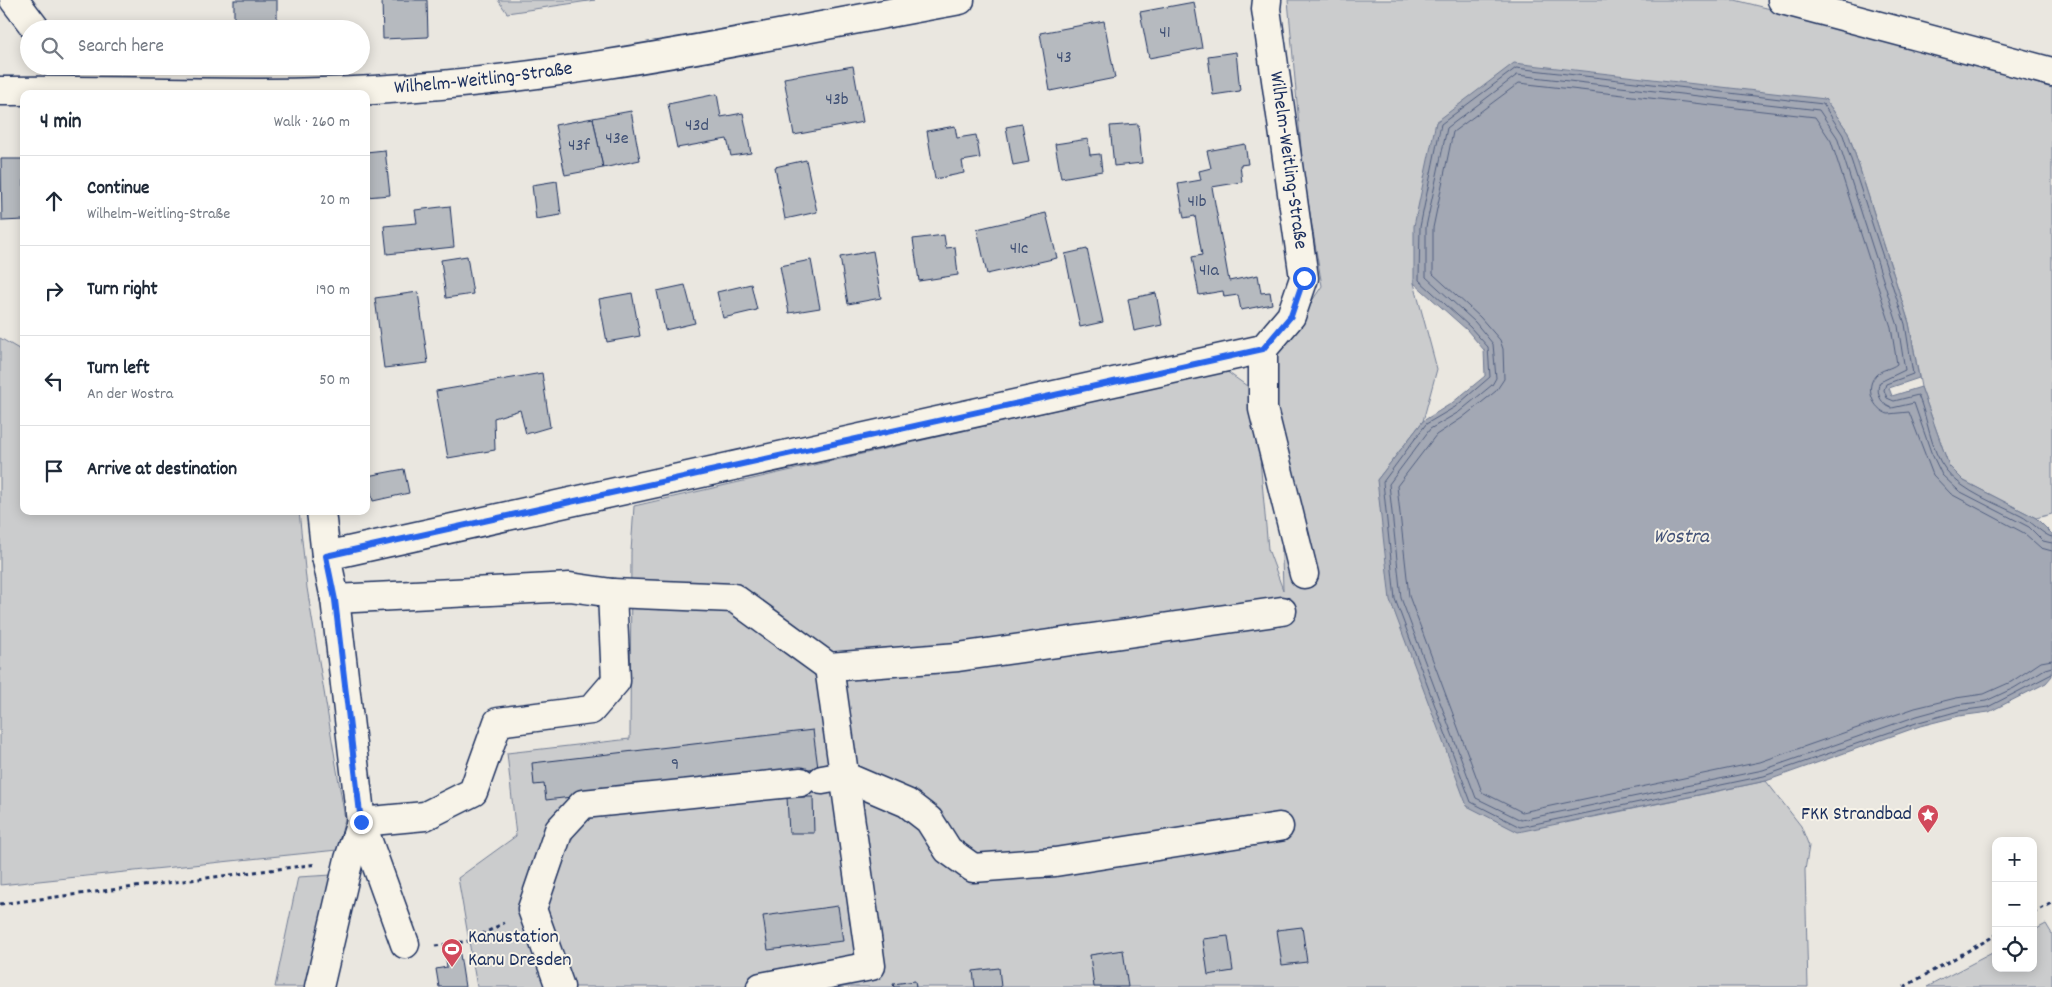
<!DOCTYPE html>
<html lang="en">
<head>
<meta charset="utf-8">
<style>
	body { margin:0; font-family:Dekko,sans-serif; background:#f6f6f7; color:#1f2937 }
	.controls { position:absolute; right:15px; bottom:15px; display:grid; overflow:hidden; border-radius:10px; box-shadow:0 2px 12px #0003 }
	.controls button { width:45px; height:45px; display:grid; place-items:center; padding:0; border:0; border-bottom:1px solid #e0e1e3; background:#fff; color:#1f2937; font:25px sans-serif }
	.stop { position:absolute; width:15px; height:15px; margin:-11px; border:4px solid #2563eb; border-radius:50%; background:#fff }
	.stop.end { background:#2563eb; border-color:#fff; box-shadow:0 1px 5px #0008 }
	.list { margin:0; padding:0; list-style:none }
	h2 { display:flex; justify-content:space-between; align-items:center; height:65px; margin:0; padding:0 20px; font-size:21px }
	h2 small { font-size:16px; font-weight:400; color:#747a83 }
	.list li { display:grid; grid-template-columns:32px 1fr auto; gap:15px; align-items:center; box-sizing:border-box; height:90px; padding:0 20px; border-top:1px solid #e0e1e3 }
	.list b { display:block; font-size:19px; white-space:nowrap }
	.list p { margin:0; font-size:16px; white-space:nowrap; color:#747a83 }
	.list em { font-size:16px; font-style:normal; color:#747a83 }
	.icon { flex:none; width:28px; height:28px; fill:none; stroke:currentColor; stroke-width:2; stroke-linecap:round; stroke-linejoin:round }
	.map { position:relative; flex:none; width:2052px; height:987px; overflow:hidden }
	.search { position:absolute; background:#fff; box-shadow:0 2px 12px #0003; left:20px; top:20px; width:350px; height:55px; display:flex; align-items:center; gap:12px; box-sizing:border-box; padding:0 18px; border-radius:28px; color:#747a83; font-size:19px }
	.panel { position:absolute; background:#fff; box-shadow:0 2px 12px #0003; left:20px; top:90px; width:350px; height:425px; border-radius:10px }
	.map>svg:first-child { display:block }
	.green { fill:#cbcccd; stroke:#737e96 }
	.water { fill:#a3a8b4; stroke:#6d7892 }
	.lines { fill:none; stroke-linecap:round; stroke-linejoin:round }
	.shore { stroke:#515f80; stroke-width:1 }
	.building { fill:#b6babf; stroke:#1b2f5e }
	.minor-casing { stroke:#1b2f5e; stroke-width:31 }
	.path { stroke:#1b2f5e; stroke-width:3; stroke-dasharray:4 4; stroke-linecap:butt }
	.minor { stroke:#f7f3e8; stroke-width:28 }
	.route { stroke:#2563eb; stroke-width:6 }
	.labels { text-anchor:middle; dominant-baseline:central; stroke-width:4; stroke-linejoin:round; paint-order:stroke }
	.number-label { font-size:18px; fill:#425276 }
	.street-label { font-size:20px; fill:#1b2f5e; stroke:#f7f3e8 }
	.poi-label { font-size:20px; fill:#1b2f5e; stroke:#f7f3e8; text-anchor:end }
	.water-label { font-size:21px; font-style:italic; fill:#445378; stroke:#f7f3e8 }
</style>
</head>
<body>
<div class="map">
<svg width="2052" height="987" viewBox="0 0 2052 987">
	<rect width="100%" height="100%" fill="#eae7e0"/>
	<filter id="ink" filterUnits="userSpaceOnUse"><feTurbulence type="fractalNoise" baseFrequency=".02" numOctaves="2"/><feDisplacementMap in="SourceGraphic" scale="10" xChannelSelector="R" yChannelSelector="G"/><feConvolveMatrix kernelMatrix="1 2 1 2 8 2 1 2 1" color-interpolation-filters="sRGB"/></filter>
	<g filter="url(#ink)">
		<g class="green">
			<path d="M498,0h97l-88,13z"/>
			<path d="M1288,0h447l150,38 167,50v426l-16,4 -72,-37 -15,-15 -28,-79 -12,-64 -61,-191 -23,-33 -411,184 23,86 -14,52 -46,59 188,343 201,-42 35,45 8,20 -4,24 3,117h-1331l-19,-109 58,-42 -9,-83 123,-14 1,-187 3,-46 592,-135 28,20 14,158 15,41 -7,-236 46,-68 -19,-115z"/>
			<path d="M0,338l24,14v159h275l8,77 38,231 -8,31 -337,35z"/>
			<path d="M332,875l-24,112h-33l23,-110z"/>
			<path d="M2046,924l6,10v53h-125l69,-36v17h37v-37z"/>
		</g>
		<path class="water" d="M1514,63l311,36 23,33 61,191 10,55 -30,10 3,8 29,-9 28,79 15,15 72,37 16,16v142l-6,7 -57,29 -30,4 -39,10 -154,55 -248,51 -51,-26 -77,-206 -13,-120 46,-59 29,-18 33,-27 -1,-26 -17,-20 -53,-47v-57l22,-104z"/>
		<g class="lines">
			<g class="shore">
				<path d="M2052,537c-8,-1 -22,-17 -31,-21 -25,-13 -57,-23 -75,-46 -16,-20 -18,-52 -28,-75l-24,6 -7,-3 -3,-8 2,-6 27,-10 -8,-50 -62,-189 -20,-31 -307,-36 -75,56 -21,103 -1,53 51,47 18,20 2,30 -35,30 -29,17 -43,58 12,117 76,203 49,25 244,-51 155,-54 40,-11 29,-4 64,-33"/>
				<path d="M2052,543l-9,-2 -14,-14 -70,-36 -17,-16 -11,-23 -17,-49 -22,5c-11,-3 -17,-16 -12,-26l25,-12 -7,-44 -61,-189 -18,-27 -302,-35 -70,53 -21,99v50l49,45 18,22 3,34 -4,7 -33,27 -29,17 -41,55 12,114 75,200 45,22 242,-50 154,-54 40,-11 29,-4 28,-13 31,-19 7,-2"/>
				<path d="M2052,551l-11,-3 -17,-15 -73,-39 -18,-19 -24,-63 -21,2c-15,-5 -24,-26 -12,-39 6,-6 15,-6 21,-11l-6,-37 -60,-186 -16,-24 -296,-34 -66,49 -20,96v46l47,43 20,23 3,9 1,30 -8,12 -34,27 -26,17 -39,51 12,110 73,196 40,20 238,-50 155,-54 41,-10 28,-4 27,-12 30,-20 11,-2"/>
			</g>
		</g>
		<g class="building">
			<rect x="234" y="0" width="43" height="29"/>
			<path d="M382,0h45l1,37 -45,2z"/>
			<path d="M1194,2l8,46 -53,10 -9,-46z"/>
			<path d="M1104,21l11,57 -65,13 -10,-58z"/>
			<path d="M1236,52l4,39 -27,4 -5,-39z"/>
			<path d="M853,66l10,56 -69,13 -10,-57z"/>
			<path d="M717,94l4,23 22,-4 8,40 -20,3 -4,-17 -50,9 -9,-44z"/>
			<path d="M631,111l9,49 -37,8 -10,-50z"/>
			<path d="M593,118l10,50 -38,7 -10,-50z"/>
			<path d="M1022,124l7,38 -16,3 -7,-38z"/>
			<path d="M1138,124l4,39 -28,3 -4,-40z"/>
			<path d="M955,126l2,12 19,-3 4,23 -18,3 2,12 -29,6 -8,-48z"/>
			<path d="M1088,139l2,16 10,-1 2,17 -41,7 -6,-34z"/>
			<path d="M1245,144l3,20 -8,1 2,17 -30,5 17,94 29,-6 3,18 9,-1 2,12 -31,6 -3,-15 -14,2 -1,-6 -24,4 -7,-38 10,-2 -7,-39 -11,2 -6,-34 23,-4 -2,-9 12,-3 -4,-17z"/>
			<path d="M385,150l5,45 -24,2v-45z"/>
			<path d="M1,159h23v61l-22,1z"/>
			<path d="M806,160l11,52 -32,7 -10,-52z"/>
			<path d="M557,181l4,34 -25,4 -4,-34z"/>
			<path d="M450,206l4,41 -67,7 -3,-28 33,-3 -2,-13z"/>
			<path d="M1046,213l11,45 -70,16 -10,-45z"/>
			<path d="M944,235l2,13 9,-1 3,28 -39,6 -6,-42z"/>
			<path d="M1087,249l16,73 -23,5 -15,-73z"/>
			<path d="M873,251l8,47 -33,6 -8,-47z"/>
			<path d="M467,256l6,38 -27,4 -5,-38z"/>
			<path d="M811,260l9,48 -31,5 -9,-47z"/>
			<path d="M751,284l6,26 -34,8 -6,-26z"/>
			<path d="M685,285l10,38 -30,7 -8,-39z"/>
			<path d="M418,292l10,71 -44,5 -9,-70z"/>
			<path d="M632,293l8,43 -33,6 -8,-43z"/>
			<path d="M1156,293l6,32 -28,6 -6,-32z"/>
			<path d="M542,373l8,54 -24,7 -6,-24 -26,8 1,32 -47,8 -12,-67z"/>
			<path d="M404,469l5,24 -36,8 -6,-25z"/>
			<path d="M813,730l5,38 -272,32 -2,-16 -10,1 -2,-22z"/>
			<path d="M787,797h26l1,36h-25z"/>
			<path d="M838,906l5,35 -75,9 -5,-34z"/>
			<path d="M1302,927l5,35 -25,3 -5,-35z"/>
			<path d="M1228,936l5,35 -25,4 -5,-36z"/>
			<path d="M459,948l6,39h-26l-3,-18 11,-2 -2,-16z"/>
			<path d="M1123,950l5,37h-34l-4,-32z"/>
			<path d="M999,968l2,19h-26l-2,-16z"/>
			<path d="M915,981l1,6h-22l-1,-3z"/>
		</g>
		<g class="lines">
			<g class="minor-casing">
				<g id="minor">
					<path d="M14,0l22,29"/>
					<path id="s1" d="M1267,0l-1,9 38,269 -13,38 -28,33v60l41,165"/>
					<path d="M1782,0l270,72"/>
					<path id="s2" d="M0,91c125,-2 250,6 374,-1 197,-11 393,-55 586,-90"/>
					<path d="M321,511l5,45 9,43 26,223 44,122"/>
					<path d="M326,556l937,-207"/>
					<path d="M335,599l235,-12 42,6 122,5 95,69 129,-10 324,-46"/>
					<path d="M822,780l22,-4 63,27 22,17 19,30 25,18 82,-6 224,-35"/>
					<path d="M361,822l64,-6 48,-24 25,-70 93,-12 25,-29 -4,-88"/>
					<path d="M319,987l30,-128 12,-37"/>
					<path d="M560,987l-28,-78 27,-79 24,-26 218,-22"/>
					<path d="M761,987l110,-21 -42,-299"/>
				</g>
			</g>
			<g class="path">
				<path d="M0,904l317,-40"/>
				<path d="M2033,913l19,-10"/>
				<path d="M435,946l34,-5 35,-18"/>
				<path d="M1904,987l92,-52"/>
			</g>
			<use href="#minor" class="minor"/>
		</g>
	</g>
	<g class="lines" filter="url(#ink)">
		<path class="route" d="M361,822l-26,-222 -9,-44 937,-207 28,-33 13,-38"/>
	</g>
	<defs>
		<g id="sight-pin" transform="scale(1.125)"><path d="M0 17L-7.5 6A9.5 9.5 0 1 1 7.5 6Z" fill="#d1495b" stroke="#f7f3e8"/><path d="M0-6L1.8-2.2L6-1.7L2.9 1.2L3.7 5.4L0 3.3L-3.7 5.4L-2.9 1.2L-6-1.7L-1.8-2.2Z" fill="#fff"/></g>
		<g id="stadium-pin" transform="scale(1.125)"><path d="M0 17L-7.5 6A9.5 9.5 0 1 1 7.5 6Z" fill="#d1495b" stroke="#f7f3e8"/><path d="M0-5a6.5 5 0 1 0 0 10a6.5 5 0 1 0 0-10ZM-3.5-1.8h7v3.6h-7Z" fill="#fff"/></g>
	</defs>
	<g fill-rule="evenodd">
		<use href="#sight-pin" x="1928" y="815"/>
		<use href="#stadium-pin" x="452" y="949"/>
	</g>
	<g class="labels">
		<g class="number-label">
			<text x="1165" y="33">41</text>
			<text x="1064" y="58">43</text>
			<text x="837" y="100">43b</text>
			<text x="697" y="126">43d</text>
			<text x="617" y="139">43e</text>
			<text x="579" y="146">43f</text>
			<text x="1197" y="202">41b</text>
			<text x="1019" y="249">41c</text>
			<text x="1209" y="271">41a</text>
			<text x="675" y="765">9</text>
		</g>
		<g class="street-label">
			<text stroke="none"><textPath href="#s2" startOffset="484">Wilhelm-Weitling-Straße</textPath></text>
			<text stroke="none"><textPath href="#s1" startOffset="162">Wilhelm-Weitling-Straße</textPath></text>
		</g>
		<g class="poi-label">
			<text x="1912" y="815">FKK Strandbad</text>
			<text x="468" y="938" text-anchor="start">Kanustation<tspan x="468" dy="23">Kanu Dresden</tspan></text>
		</g>
		<g class="water-label">
			<text x="1681" y="538">Wostra</text>
		</g>
	</g>
</svg>
<div class="controls">
<button>+</button>
<button>−</button>
<button><svg class="icon" aria-label="locate" viewBox="0 0 24 24"><circle cx="12" cy="12" r="6"/><path d="M12 2v4M12 18v4M2 12h4M18 12h4"/></svg></button>
</div>
<div class="stop" style="left:1304px;top:278px"></div>
<div class="stop end" style="left:361px;top:822px"></div>
<div class="search"><svg class="icon" aria-label="search" viewBox="0 0 24 24"><circle cx="10" cy="10" r="6"/><path d="M15 15l6 6"/></svg>Search here</div>
<section class="panel">
<h2>4 min<small>Walk · 260 m</small></h2>
<ul class="list">
<li><svg class="icon" aria-label="ahead" viewBox="0 0 24 24"><path d="M12 20V5M6 11l6-6 6 6"/></svg><div><b>Continue</b><p>Wilhelm-Weitling-Straße</p></div><em>20 m</em></li>
<li><svg class="icon" aria-label="right" viewBox="0 0 24 24"><path d="M7 20v-9h11M14 6l5 5-5 5"/></svg><div><b>Turn right</b></div><em>190 m</em></li>
<li><svg class="icon" aria-label="left" viewBox="0 0 24 24"><path d="M17 20v-9H6M10 6l-5 5 5 5"/></svg><div><b>Turn left</b><p>An der Wostra</p></div><em>50 m</em></li>
<li><svg class="icon" aria-label="arrive" viewBox="0 0 24 24"><path d="M6 21V4h12l-3 4 3 4H6"/></svg><div><b>Arrive at destination</b></div></li>
</ul>
</section>
</div>
</body>
</html>
